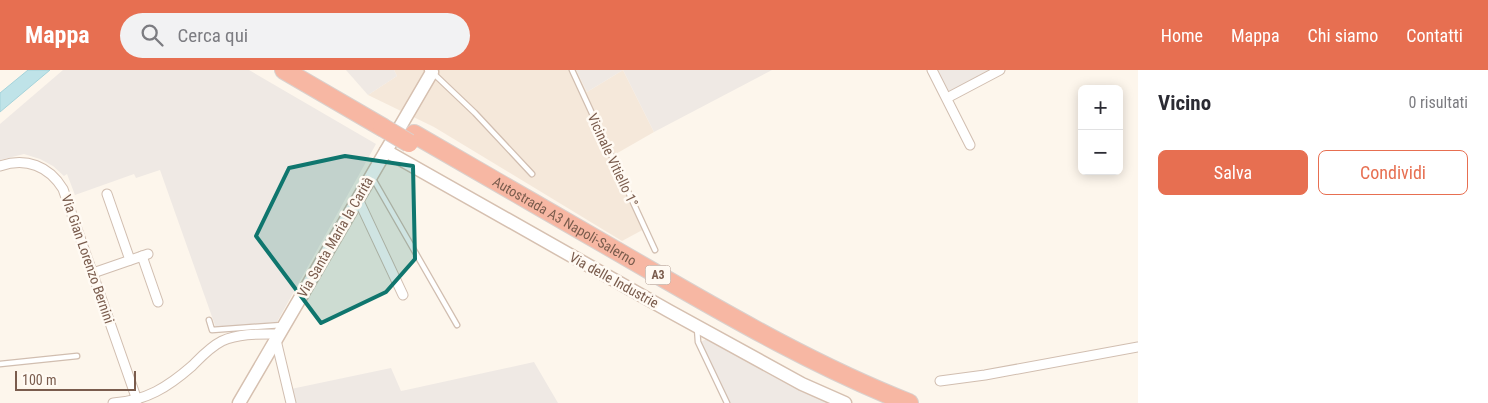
<!DOCTYPE html>
<html lang="it">
<head>
<meta charset="utf-8">
<style>
	body { margin:0; font-family:"Roboto Condensed",sans-serif; background:#f2f2f3; color:#2b2b33 }
	.controls { position:absolute; right:15px; top:15px; display:grid; overflow:hidden; border-radius:8px; box-shadow:0 2px 12px #0003 }
	.controls button { width:45px; height:45px; display:grid; place-items:center; padding:0; border:0; border-bottom:1px solid #e1e1e2; background:#fff; color:#2b2b33; font:25px sans-serif }
	.scale { position:absolute; left:15px; bottom:12px; width:121px; box-sizing:border-box; padding-left:5px; border:2px solid #7a5c4d; border-top:0; font-size:14px; line-height:18px; white-space:nowrap; color:#7a5c4d; -webkit-text-stroke:4px #fffaf3; paint-order:stroke }
	.list { margin:0; padding:0; list-style:none }
	h2 { display:flex; justify-content:space-between; align-items:center; height:65px; margin:0; padding:0 20px; font-size:21px }
	h2 small { font-size:16px; font-weight:400; color:#7c7c81 }
	.actions { display:flex; gap:10px; padding:15px 20px }
	.actions a { flex:1; padding:11px 0; border:1px solid #e76f51; border-radius:8px; text-align:center; font-size:18px; color:#e76f51 }
	.actions .main { background:#e76f51; color:#fff }
	.icon { flex:none; width:28px; height:28px; fill:none; stroke:currentColor; stroke-width:2; stroke-linecap:round; stroke-linejoin:round }
	.map { position:relative; flex:none; width:1138px; height:333px; overflow:hidden }
	header { display:flex; align-items:center; gap:30px; box-sizing:border-box; height:70px; padding:0 25px; background:#e76f51; color:#fff }
	header strong { font-size:24px }
	nav { display:flex; gap:28px; margin-inline-start:auto; font-size:18px }
	.search { width:350px; height:45px; background:#f2f2f3; display:flex; align-items:center; gap:12px; box-sizing:border-box; padding:0 18px; border-radius:28px; color:#7c7c81; font-size:19px }
	main { display:flex }
	aside { flex:1; background:#fff }
	.map>svg:first-child { display:block }
	.residential { fill:#f5e8da }
	.industrial { fill:#efe9e4 }
	.water { fill:#bfe3e8; stroke:#a5d3da }
	.lines { fill:none; stroke-linecap:round; stroke-linejoin:round }
	.lane-casing { stroke:#d1beb0; stroke-width:7 }
	.street-casing { stroke:#d1beb0; stroke-width:11 }
	.secondary-casing { stroke:#d6c0b0; stroke-width:15 }
	.highway-casing { stroke:#dad1cd; stroke-width:20 }
	.lane { stroke:#fff; stroke-width:4.5 }
	.street { stroke:#fff; stroke-width:9 }
	.secondary { stroke:#fff; stroke-width:12 }
	.highway { stroke:#f7b7a3; stroke-width:18 }
	.highway-bridge-casing { stroke:#dad1cd; stroke-width:20; stroke-linecap:butt }
	.highway-bridge { stroke:#f7b7a3; stroke-width:18 }
	.marked { fill:#0f766e; fill-opacity:0.2; stroke:#0f766e; stroke-width:4; stroke-linejoin:round }
	.labels { text-anchor:middle; dominant-baseline:central; stroke-width:5; stroke-linejoin:round; paint-order:stroke }
	.shield { fill:#fffaf3; stroke:#a28b7f; stroke-width:1 }
	.shield-label { font-size:12px; font-weight:bold; fill:#7a5c4d }
	.street-label { font-size:14px; fill:#7a5c4d; stroke:#fffaf3 }
</style>
</head>
<body>
<header>
<strong>Mappa</strong>
<div class="search"><svg class="icon" aria-label="search" viewBox="0 0 24 24"><circle cx="10" cy="10" r="6"/><path d="M15 15l6 6"/></svg>Cerca qui</div>
<nav><a>Home</a><a>Mappa</a><a>Chi siamo</a><a>Contatti</a></nav>
</header>
<main>
<div class="map">
<svg width="1138" height="333" viewBox="0 0 1138 333">
	<rect width="100%" height="100%" fill="#fdf6ec"/>
	<path class="residential" d="M394,0h182l11,22 36,-22 31,62 -40,23 34,72 -26,14 -188,-114 -66,-32 29,-19z"/>
	<g class="industrial">
		<path d="M63,0h186l127,74 -99,178 -61,6 -56,-158 -24,8 -2,-4 -59,21 -8,-21 -3,2 -11,-10 -13,-7 -16,-5 -24,6v-36z"/>
		<path d="M346,0h48l3,6 -29,19z"/>
		<path d="M576,0h196l-118,62 -31,-62 -36,22z"/>
		<path d="M938,0h55l-44,23z"/>
		<path d="M707,269l124,64h-101l-30,-61z"/>
		<path d="M534,292l24,41h-264l-3,-14 100,-21 10,23 5,-1z"/>
	</g>
	<path class="water" d="M28,0h22l-50,42v-19z"/>
	<g class="lines">
		<g class="lane-casing">
			<g id="lane">
				<path d="M572,0l83,180"/>
				<path d="M433,3l42,40 57,61"/>
				<path d="M372,107l85,148"/>
				<path d="M209,250l3,10 70,-5"/>
				<path d="M697,258l1,14 29,61"/>
				<path d="M0,294l77,-8"/>
			</g>
		</g>
		<g class="street-casing">
			<g id="street">
				<path d="M932,0l38,75"/>
				<path d="M947,28l53,-28"/>
				<path d="M0,96c26,-9 49,0 63,23l74,211"/>
				<path d="M107,124l23,66"/>
				<path d="M358,129l45,96"/>
				<path d="M142,186l16,46"/>
				<path d="M93,203l55,-19"/>
				<path d="M276,270l15,63"/>
				<path d="M940,311l45,-6 153,-28"/>
				<path d="M113,333c33,-2 55,-16 79,-37 9,-9 18,-19 30,-25 17,-8 39,-7 57,-7"/>
			</g>
		</g>
		<g class="secondary-casing">
			<g id="secondary">
				<path d="M386,81l283,160 133,73 43,19"/>
				<path d="M239,333l193,-331 -1,-2"/>
			</g>
		</g>
		<g class="highway-casing">
			<g id="highway">
				<path d="M284,0l98,57"/>
				<path id="s1" d="M414,64c80,46 159,92 239,138 83,48 167,96 256,131"/>
			</g>
		</g>
		<use href="#lane" class="lane"/>
		<use href="#street" class="street"/>
		<use href="#secondary" class="secondary"/>
		<use href="#highway" class="highway"/>
		<g class="highway-bridge-casing">
			<path id="highway-bridge" d="M382,57l27,16"/>
		</g>
		<use href="#highway-bridge" class="highway-bridge"/>
	</g>
	<path class="marked" d="M345,86l68,10 2,93 -29,33 -65,31 -65,-87 33,-68z"/>
	<g class="labels">
		<rect class="shield" x="645.5" y="195.5" width="25" height="19" rx="4"/>
		<g class="shield-label">
			<text x="658" y="205">A3</text>
		</g>
		<g class="street-label">
			<text transform="translate(613 90) rotate(65)">Vicinale Vitiello 1°</text>
			<text stroke="none"><textPath href="#s1" startOffset="174">Autostrada A3 Napoli-Salerno</textPath></text>
			<text transform="translate(335 167) rotate(-60)">Via Santa Maria la Carità</text>
			<text transform="translate(88 189) rotate(71)">Via Gian Lorenzo Bernini</text>
			<text transform="translate(614 210) rotate(29)">Via delle Industrie</text>
		</g>
	</g>
</svg>
<div class="controls">
<button>+</button>
<button>−</button>
</div>
<div class="scale">100 m</div>
</div>
<aside>
<h2>Vicino<small>0 risultati</small></h2>
<ul class="list">
</ul>
<div class="actions"><a class="main">Salva</a><a>Condividi</a></div>
</aside>
</main>
</body>
</html>
